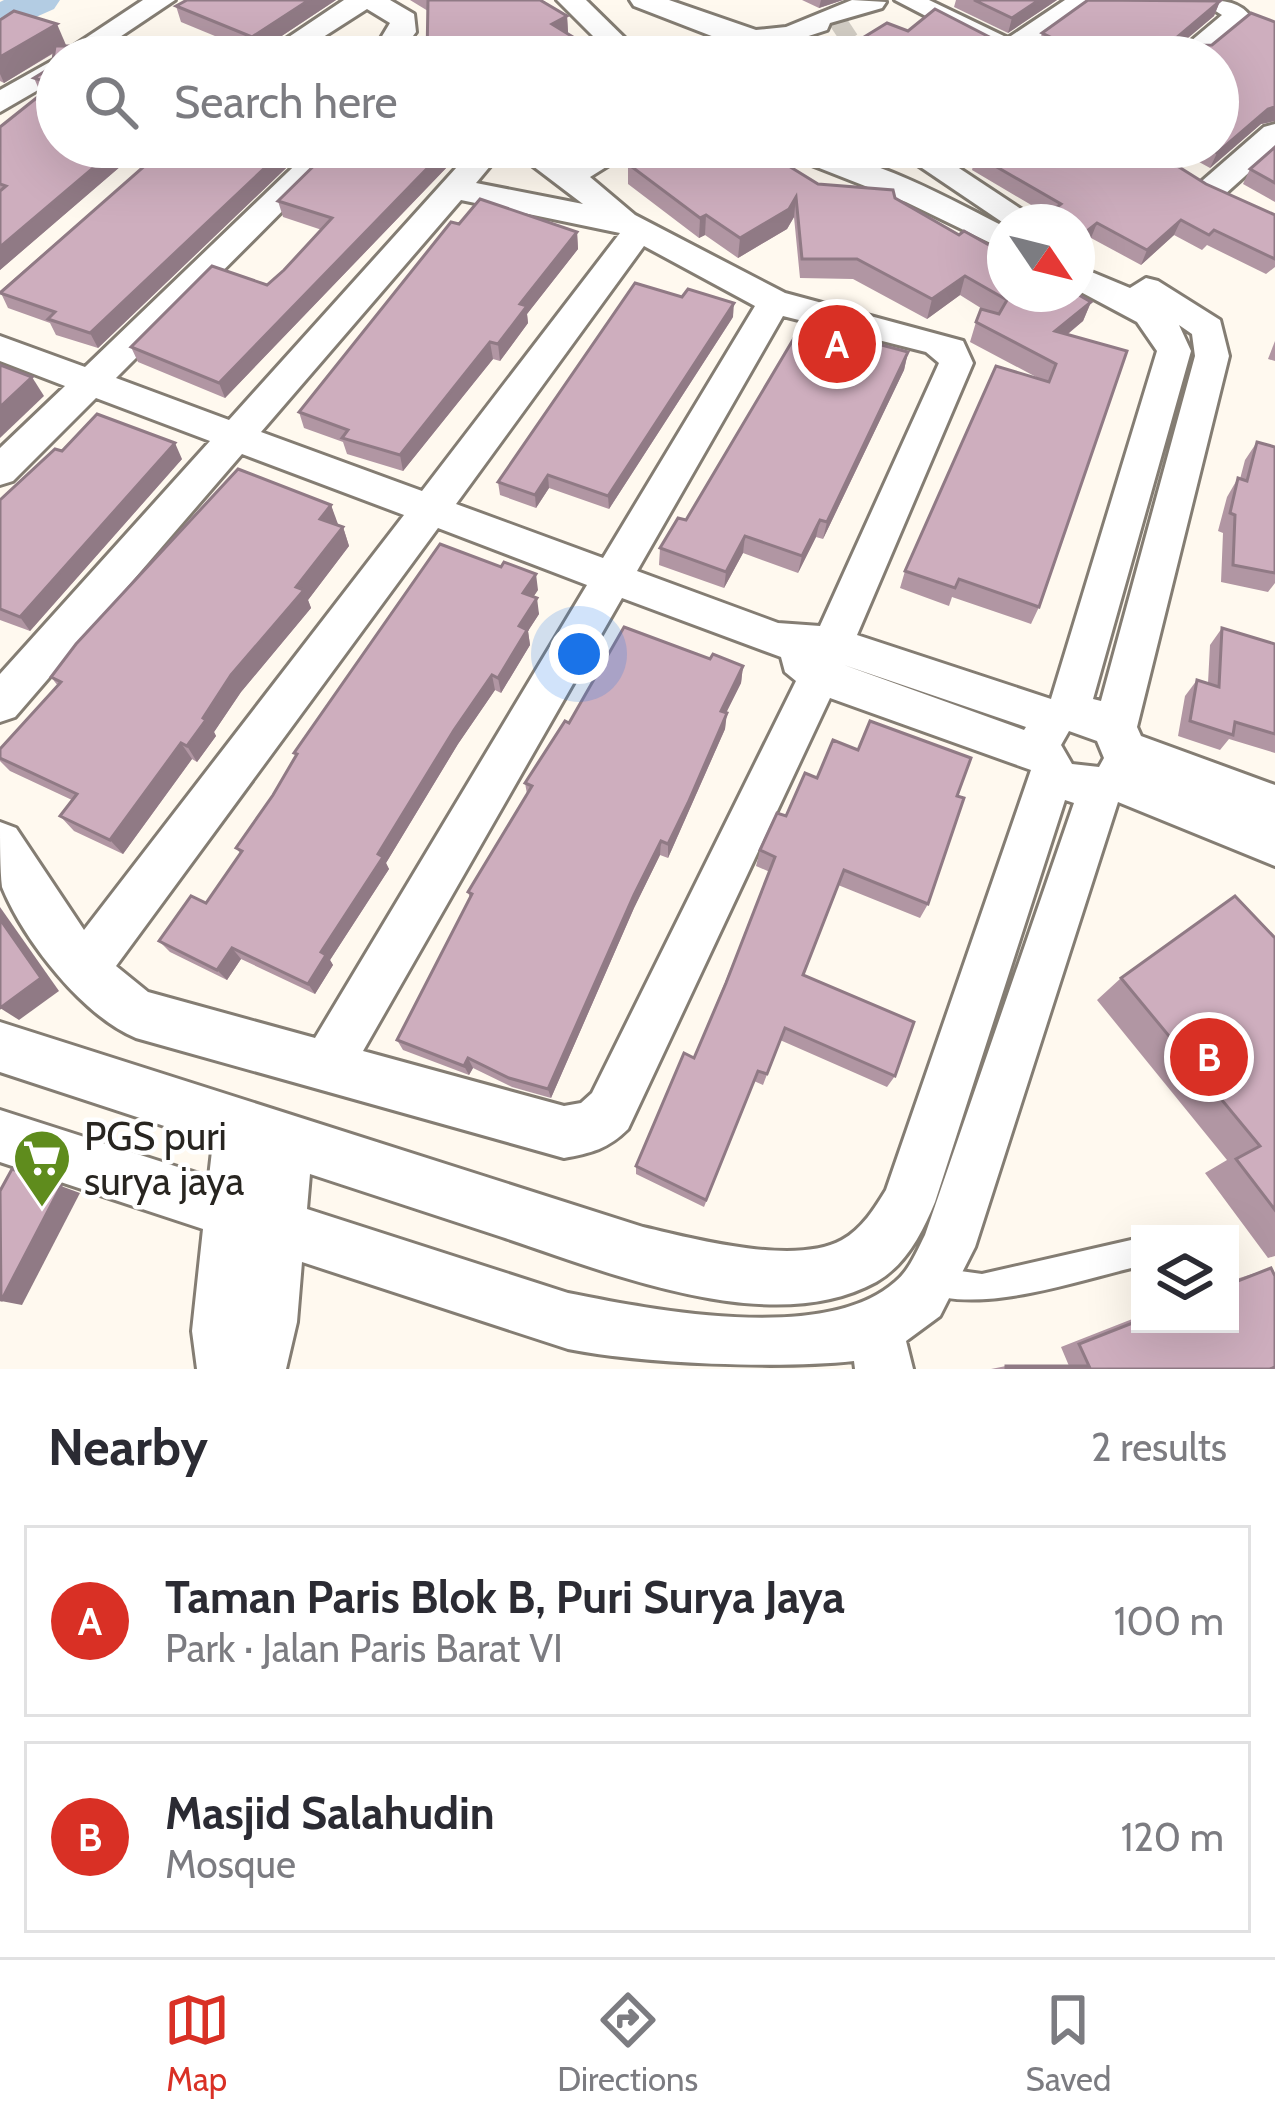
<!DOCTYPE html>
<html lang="en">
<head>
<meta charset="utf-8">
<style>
	body { margin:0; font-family:Cabin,sans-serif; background:#f7f7f7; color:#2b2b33 }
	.controls { position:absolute; right:36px; bottom:36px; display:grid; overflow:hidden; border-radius:0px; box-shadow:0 12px 48px #0002 }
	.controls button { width:108px; height:108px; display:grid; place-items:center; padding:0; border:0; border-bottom:3px solid #e1e1e2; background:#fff; color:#2b2b33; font:60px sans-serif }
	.compass { position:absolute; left:987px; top:204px; width:108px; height:108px; border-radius:50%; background:#fff; box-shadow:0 12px 48px #0002; rotate:125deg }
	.you { position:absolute; left:579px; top:654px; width:42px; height:42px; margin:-30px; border:9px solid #fff; border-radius:50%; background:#1a73e8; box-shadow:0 0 0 18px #1a73e833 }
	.badge { display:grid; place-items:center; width:78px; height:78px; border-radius:50%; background:#d93025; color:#fff; font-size:39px; font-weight:700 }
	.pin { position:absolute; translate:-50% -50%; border:6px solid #fff; box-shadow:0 3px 12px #0006 }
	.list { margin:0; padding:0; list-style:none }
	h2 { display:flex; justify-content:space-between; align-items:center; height:156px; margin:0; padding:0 48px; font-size:51px }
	h2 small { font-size:39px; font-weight:400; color:#7c7c81 }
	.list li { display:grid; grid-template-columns:78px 1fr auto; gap:36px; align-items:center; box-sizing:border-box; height:192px; margin:0 24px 24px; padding:0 24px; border:3px solid #e1e1e2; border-radius:0px }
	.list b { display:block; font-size:45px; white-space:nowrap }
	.list p { margin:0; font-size:39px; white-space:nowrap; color:#7c7c81 }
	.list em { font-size:39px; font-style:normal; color:#7c7c81 }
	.icon { flex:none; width:66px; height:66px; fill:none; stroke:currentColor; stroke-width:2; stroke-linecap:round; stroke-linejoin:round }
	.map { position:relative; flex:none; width:1275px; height:1369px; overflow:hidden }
	.search { position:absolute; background:#fff; box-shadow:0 12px 48px #0002; left:36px; right:36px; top:36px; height:132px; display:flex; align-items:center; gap:30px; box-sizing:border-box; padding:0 42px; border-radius:66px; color:#7c7c81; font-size:45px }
	.sheet { height:588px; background:#fff }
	nav { display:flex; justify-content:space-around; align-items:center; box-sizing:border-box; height:168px; border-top:3px solid #e1e1e2; background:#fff; font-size:33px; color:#7c7c81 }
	nav a { display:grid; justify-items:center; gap:6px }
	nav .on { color:#d93025 }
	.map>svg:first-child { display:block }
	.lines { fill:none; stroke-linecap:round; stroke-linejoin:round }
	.river { fill:#b3cce3; fill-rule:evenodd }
	.street-tunnel { stroke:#d4cfc6; stroke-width:30; stroke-dasharray:30 15; stroke-linecap:butt }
	.lane-casing { stroke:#847d73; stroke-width:6 }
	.street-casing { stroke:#847d73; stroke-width:6 }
	.lane { fill:#fff; fill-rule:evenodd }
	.street { fill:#fff; fill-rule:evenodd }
	.wall { fill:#b196a3 }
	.shaded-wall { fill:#907a85 }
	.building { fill:#ceaebe; stroke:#907a85; stroke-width:3 }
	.labels { text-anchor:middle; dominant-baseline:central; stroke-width:9; stroke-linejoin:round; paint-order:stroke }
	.near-poi-label { font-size:39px; fill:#282520; stroke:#fff; text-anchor:start }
</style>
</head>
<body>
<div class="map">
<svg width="1275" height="1369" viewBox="0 0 1275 1369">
	<rect width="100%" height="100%" fill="#fff9ef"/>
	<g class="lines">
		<path class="river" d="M4,0h56l-6,9 -54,24v-31z"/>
		<path class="street-tunnel" d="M834,32l15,-10"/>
		<g class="lane-casing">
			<path id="lane" d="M1140,1238v28c-62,14 -159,50 -219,25l-4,-10 4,-10 10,-4 51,7z"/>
		</g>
		<g class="street-casing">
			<g id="street">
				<path d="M143,0h32l-85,57h-33z"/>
				<path d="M344,0h46l24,14 2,18 -19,25h-22l-3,-4 18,-30 -23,-14 -75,48h-33z"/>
				<path d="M557,0h29l58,57h-30z"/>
				<path d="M630,0h39l87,30 30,-3 66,-27 34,2 -4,6 -52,15 -3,7 -43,14 16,13h-34l-132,-51z"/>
				<path d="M895,0h34l79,38 57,-38h31l-66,48 11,9h-36z"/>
				<path d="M1198,0c22,0 41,0 53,17l-48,40h-31l50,-42z"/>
				<path d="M57,58v21l-57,33v-22z"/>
				<path d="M1275,124v25l-51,46h-22l-4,-7 4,-7 62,-54z"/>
				<path d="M314,147h32l-230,231 113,42 246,-273h31l-30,36 107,21 -75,-57h36l26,16 30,-16h38l-48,30 45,38 150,78 178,48 10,22 -116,272 194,64 106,-348 -20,-29 -60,-32v-24l53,22 16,-10 12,3 62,39 9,36 -92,371 4,9 134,49v81l-157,-64 -143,445 -35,69 -34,25 7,28h-58l-1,-8c-74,8 -210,3 -286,-12l-266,-87 -5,60 -11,47h-89l-5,-38 11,-102 -203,-67v-52l209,67 4,-35 -213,-70v-50l643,205c51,12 152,39 199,13 20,-11 33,-32 44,-50l145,-420 -201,-72 -202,431c-20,20 -37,24 -64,29l-428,-120c-53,-22 -112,-97 -134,-151 -2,-17 -2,-46 -2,-65l16,6 68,102 320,-415 -162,-61 -227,263 -15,5v-48l210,-233 -114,-43 -83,83 -13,4v-37l65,-62 -65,-25v-25l85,31zM461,200l159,33 -198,258 -161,-59zM644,246l111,60 -152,252 -147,-54zM783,316l143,36 13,11 -119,263 -42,-3 -141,-52zM1179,325l13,9 3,22 -94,345 -8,-2 98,-348zM438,528l149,57 -272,453 -167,-46 -32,-26zM622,598l159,59 4,15 11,9 -204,412 -11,10 -17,3 -201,-55zM844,665l182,62 -2,3zM1069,731l28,10 7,17 -5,9 -27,-3 -11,-19zM1065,800l9,3 -149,432c-8,16 -16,36 -30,47 -70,62 -243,28 -327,11l-261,-84 3,-35c64,21 128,42 192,63 105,35 269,103 374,45 30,-17 46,-49 59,-80z"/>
				<path d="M777,147c81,0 157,44 228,80v23l-99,-48 -125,-49z"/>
				<path d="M891,147h36l106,70 -3,5 -25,2z"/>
			</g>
		</g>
		<use href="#lane" class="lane"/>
		<use href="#street" class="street"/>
	</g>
	<g class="wall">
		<path d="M187,0h149l-80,53 -75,-31 -5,-16z"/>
		<path d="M410,0h130l27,16 1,16 -2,1 28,17v7h-167l1,-46z"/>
		<path d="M802,0h41l-24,8z"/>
		<path d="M956,0h101l-49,33 -54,-26z"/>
		<path d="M1088,0l132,1 -6,15 -36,30 34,-1 39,-32 24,9v99l-14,3 -51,44 -38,-21h46v-90h-161l-4,-2 1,2h-216v-4l49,-30 21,8 27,-22 72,37 32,-1 3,-12z"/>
		<path d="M0,20l66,26 88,11h-97l86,90 -143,123v-143l41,-33 -7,-16 18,-11 2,-14 -50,30 -4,-2z"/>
		<path d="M166,147h142l-210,201 -42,-13 -6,-12 -42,-15 -8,-17z"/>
		<path d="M981,147h166l59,37 69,31v52l-9,7 -59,-29 -5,5 -28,-15 -33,30 -50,-27 -9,8 -5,-2v-22h-29l2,-6 -78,-46 4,-15 9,-6z"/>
		<path d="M1275,147v55l-32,-18 7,-15z"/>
		<path d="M448,158l1,7 -224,233 -87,-36 -7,-15 136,-62 17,-15 38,-40 -39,-13 -5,-16z"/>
		<path d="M628,164l190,20 77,14 64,37 132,67 -8,19 -15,13 -29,273 -8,17 -79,-27 -3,9 -49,-18 5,-17 133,-193 -68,-36 6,-20 8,-12 -24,-15 -33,24 -74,-40 -53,-1 -6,-61 -7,12 -49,29 -33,-23 -6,3 -71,-54z"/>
		<path d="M459,224l118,8 1,17 -51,65 1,9 -28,38 -7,-2 -90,112 -56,-17 -4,-12 -39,-14 -5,-16z"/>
		<path d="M733,317l-124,192 -60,-21 -13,20 -36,-13 -2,-13z"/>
		<path d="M820,340l88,12 -4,18 -81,169 -7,-2 -18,36 -55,-20 -19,35 -65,-23 1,-17 26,-28z"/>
		<path d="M1275,341v20l-7,-2z"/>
		<path d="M1257,442l18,5v136l-7,9 -47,-10 2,-49 -5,-2 9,-34 11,-19 2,1 5,-19z"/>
		<path d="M62,451l120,8 -152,172 -30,-11v-120z"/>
		<path d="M331,505l6,20 6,2 6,19 -41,54 3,8 -70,84 -27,40 2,4 -19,26 -5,-3 -69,95 -49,-23 -14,-15 12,-16 -62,-29 -10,-10v-12l58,-63 -7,-9z"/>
		<path d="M538,590l-5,7 6,17 -11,17 2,14 -29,48 -6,-3 -37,54 -72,119 3,6 -59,91 3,5 -18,29 -74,-35 -14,21 -57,-28 -11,-11 47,-38 34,-50 -4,-5 37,-53 23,-38 -2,-4z"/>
		<path d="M1222,628l53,16v109l-46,-14 -9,11 -42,-14 7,-40 12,-16 11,3 2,-38z"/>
		<path d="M710,659l33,7 -2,17 -15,30 -1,16 -57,129 -8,-3 -26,53 -83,190 -39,-11 -39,-19 -4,7 -66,-25 -6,-10 73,-142 -2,-6 59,-98 -2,-11 44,-60z"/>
		<path d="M817,778l140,18 -29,108 -8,14 -82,-33 -35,90 92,101 -8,11 -107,-47 -17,45 -9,-4 -50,126 -68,-33v-8l58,-108 76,-186 -14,-6 4,-16z"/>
		<path d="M1275,938v318l-7,2 -63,-85 22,-13 -130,-160 24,-22z"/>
		<path d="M1271,1268l4,8v93h-284l15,-3h63l-8,-19 79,-31v8h90v-43z"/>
	</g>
	<g class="shaded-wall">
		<path d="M309,0h27l-80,53 -4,-16z"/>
		<path d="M821,0h22l-24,8z"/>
		<path d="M1039,0h18l-49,33 4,-15z"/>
		<path d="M1220,1l-6,15 -45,38 6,-15z"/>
		<path d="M567,16l1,16 -15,8 -1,-16z"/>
		<path d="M57,24l9,21 -62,38 -4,-9v-17z"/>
		<path d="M1275,107v14l-14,3 -51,44 7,-15 51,-44z"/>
		<path d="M118,147h25l-143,123v-23z"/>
		<path d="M287,147h21l-210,201 -8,-15z"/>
		<path d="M442,147h16l-10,11 1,7 -224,233 -6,-15z"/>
		<path d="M796,197l-2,20 -7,12 -49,29 2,-20z"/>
		<path d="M706,215l-1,20 -6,3 1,-20z"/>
		<path d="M1181,220l-7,15 -33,30 6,-15z"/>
		<path d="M1097,223l-6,15 -9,8 5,-15z"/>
		<path d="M577,232l1,17 -51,65 1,9 -28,38 -2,-17 22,-40z"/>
		<path d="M965,276l-5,19 -33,24 5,-20z"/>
		<path d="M1091,302l-8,19 -35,29 7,-19z"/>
		<path d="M734,303l-1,14 -124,192 -1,-13z"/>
		<path d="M490,342l3,17 -90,112 -3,-16z"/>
		<path d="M908,352l-4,18 -81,169 4,-17z"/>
		<path d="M32,377l12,19 -44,42v-31z"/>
		<path d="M175,443l7,16 -152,172 -10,-14z"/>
		<path d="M548,475l1,13 -13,20 -1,-13z"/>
		<path d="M331,505l7,19 -11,13 -7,-18z"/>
		<path d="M820,520l-4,17 -18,36 4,-17z"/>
		<path d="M343,527l6,19 -41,54 3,8 -70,84 -27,40 2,4 -19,26 -10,-16 16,-28 28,-43z"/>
		<path d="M745,536l-2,17 -19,35 2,-16z"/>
		<path d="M536,574l2,16 -13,19 -2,-16z"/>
		<path d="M537,598l2,16 -11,17 2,14 -29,48 -3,-15 21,-52z"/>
		<path d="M743,666l-2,17 -22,44 2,-16z"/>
		<path d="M492,675l3,15 -37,54 -72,119 3,6 -59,91 3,5 -18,29 -7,-10 13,-32 57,-98 76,-124z"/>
		<path d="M727,713l-2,16 -57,129v-14z"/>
		<path d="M181,743l11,16 -69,95 -13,-14z"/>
		<path d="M661,841l-1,14 -26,53 -83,190 -3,-9 86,-194z"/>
		<path d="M0,907l59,84 -40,29 -19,-12z"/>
		<path d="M232,948l9,11 -14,21 -10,-10z"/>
		<path d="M468,1058l5,10 -4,7 -5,-9z"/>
		<path d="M61,1186l19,7 -58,112 -21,-4z"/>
	</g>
	<g class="building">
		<path d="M187,0h122l-57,37 -76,-31z"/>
		<path d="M428,0h112l27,16 -15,8 42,26 -14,7h-153z"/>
		<path d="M974,0h65l-27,18z"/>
		<path d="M1088,0l132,1 -45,38 3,7 34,-1 39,-32 24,9v85l-7,2 -51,44 -10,-6h11v-90h-126l-50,-24z"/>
		<path d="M935,9l72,37 41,-1 6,12h-208l-8,-4 49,-30 21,8z"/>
		<path d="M14,11l43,13 -57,33v-37z"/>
		<path d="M94,40l60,17h-97v90h61l-118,100v-56l6,-5 -6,-2v-57l54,-43 -20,-6 18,-11 3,-21h29z"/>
		<path d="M166,147h121l-197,186 -42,-14 7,-7 -55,-19z"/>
		<path d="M333,147h109l4,2 -227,234 -88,-36 81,-81 55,19 17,-15 48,-52 -54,-17z"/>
		<path d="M661,147h97l60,37 75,6 2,8 64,37 5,-4 41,23v40h72l14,8 -36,29 72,20 -88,256 -80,-28 -4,9 -50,-17 91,-205 53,16 7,-18 -80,-42 5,-13 18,5 8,-14 -42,-24 -33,23 -75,-40h-55l-6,-62 -7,12 -49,29 -34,-23 -6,3 -72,-54z"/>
		<path d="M988,147h159l59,37 69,31v44l-61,-29 -5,5 -28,-15 -34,30 -50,-27 -10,8 -10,-5v-4h-7l-19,-10 10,-8 -85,-49z"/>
		<path d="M1275,147v36l-25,-14z"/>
		<path d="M480,199l97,33 -57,72 7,2 -29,38 -8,-2 -90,113 -58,-17 6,-8 -49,-18 152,-190 8,2z"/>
		<path d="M635,283l47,14 6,-8 46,14 -126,193 -60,-21 -13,20 -37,-13z"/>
		<path d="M825,330l83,22 -81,170 -7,-2 -18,36 -57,-20 -19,36 -66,-24 18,-30 8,2 111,-187 23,7z"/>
		<path d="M0,365l32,12 -32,30z"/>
		<path d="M97,414l78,29 -155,174 -20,-8v-109l55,-51 7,2z"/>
		<path d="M1257,442l18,5v126l-42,-8 2,-50 -5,-2 8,-35 9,3z"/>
		<path d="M238,469l93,36 -11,14 23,8 -47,60 8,3 -73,85 -28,43 3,2 -19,26 -6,-3 -71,97 -50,-24 17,-22 -77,-36v-9l61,-67 -10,-5 25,-33z"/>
		<path d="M440,544l61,23 3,-5 32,12 -13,19 14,5 -18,28 8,4 -29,48 -6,-3 -38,55 -76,124 5,3 -62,95 5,3 -18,29 -76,-36 -15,22 -58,-29 32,-45 15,7 36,-52 -6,-3 37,-53 24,-41 -3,-1z"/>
		<path d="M624,627l86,32 3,-5 30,12 -22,45 6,2 -39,90 -20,41 -7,-3 -27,54 -86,194 -39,-11 -41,-20 -4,8 -67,-26 75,-146 -4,-2 64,-106 -7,-3 40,-62 4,2z"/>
		<path d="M1222,628l53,16v90l-40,-12 -2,13 -43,-14 7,-41 22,7z"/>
		<path d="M870,721l101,37 -14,38 7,2 -36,106 -84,-34 -41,105 111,47 -19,54 -110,-48 -18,46 -9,-3 -52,129 -70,-34 48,-113 10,5 32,-75 49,-126 -15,-7 17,-37 9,3 19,-43 12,5 16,-38 25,10z"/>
		<path d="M1235,896l40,42v272l-39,-51 24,-13 -139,-168z"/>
		<path d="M0,919l41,59 -41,30z"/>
		<path d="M12,1169l49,17 -60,115 -1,-110z"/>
		<path d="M1271,1268l4,8v91l-5,2h-264v-3h83l-10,-22 61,-24v4h90v-40z"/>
	</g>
	<defs>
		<g id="supermarket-pin" transform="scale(3)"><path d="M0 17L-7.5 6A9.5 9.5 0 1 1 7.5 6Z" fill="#5f8c1d" stroke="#fff"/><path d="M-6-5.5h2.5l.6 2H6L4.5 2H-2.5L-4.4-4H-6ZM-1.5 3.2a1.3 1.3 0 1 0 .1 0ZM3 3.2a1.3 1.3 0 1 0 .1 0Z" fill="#fff"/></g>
	</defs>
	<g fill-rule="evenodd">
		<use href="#supermarket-pin" x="42" y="1158"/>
	</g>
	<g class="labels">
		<g class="near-poi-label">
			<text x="84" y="1136">PGS puri<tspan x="84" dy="45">surya jaya</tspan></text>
		</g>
	</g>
</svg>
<div class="controls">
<button><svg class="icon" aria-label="layers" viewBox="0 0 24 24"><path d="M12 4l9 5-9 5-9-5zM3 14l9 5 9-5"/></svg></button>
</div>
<svg class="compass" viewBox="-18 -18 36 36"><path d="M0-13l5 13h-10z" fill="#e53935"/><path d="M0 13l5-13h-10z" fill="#7c7c81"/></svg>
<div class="you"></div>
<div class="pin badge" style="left:837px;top:344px">A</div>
<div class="pin badge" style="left:1209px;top:1057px">B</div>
<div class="search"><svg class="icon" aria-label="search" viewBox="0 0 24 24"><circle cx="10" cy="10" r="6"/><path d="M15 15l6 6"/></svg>Search here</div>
</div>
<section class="sheet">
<h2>Nearby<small>2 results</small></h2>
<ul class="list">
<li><span class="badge">A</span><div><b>Taman Paris Blok B, Puri Surya Jaya</b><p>Park · Jalan Paris Barat VI</p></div><em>100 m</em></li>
<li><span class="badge">B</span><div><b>Masjid Salahudin</b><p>Mosque</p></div><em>120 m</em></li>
</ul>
</section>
<nav>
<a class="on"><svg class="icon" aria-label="map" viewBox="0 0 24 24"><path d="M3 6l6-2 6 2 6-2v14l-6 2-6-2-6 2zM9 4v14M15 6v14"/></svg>Map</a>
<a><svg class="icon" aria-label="directions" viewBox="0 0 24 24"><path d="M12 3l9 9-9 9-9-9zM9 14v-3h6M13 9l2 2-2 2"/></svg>Directions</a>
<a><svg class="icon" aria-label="saved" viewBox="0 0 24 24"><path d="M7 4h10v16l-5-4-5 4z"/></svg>Saved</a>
</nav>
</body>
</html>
